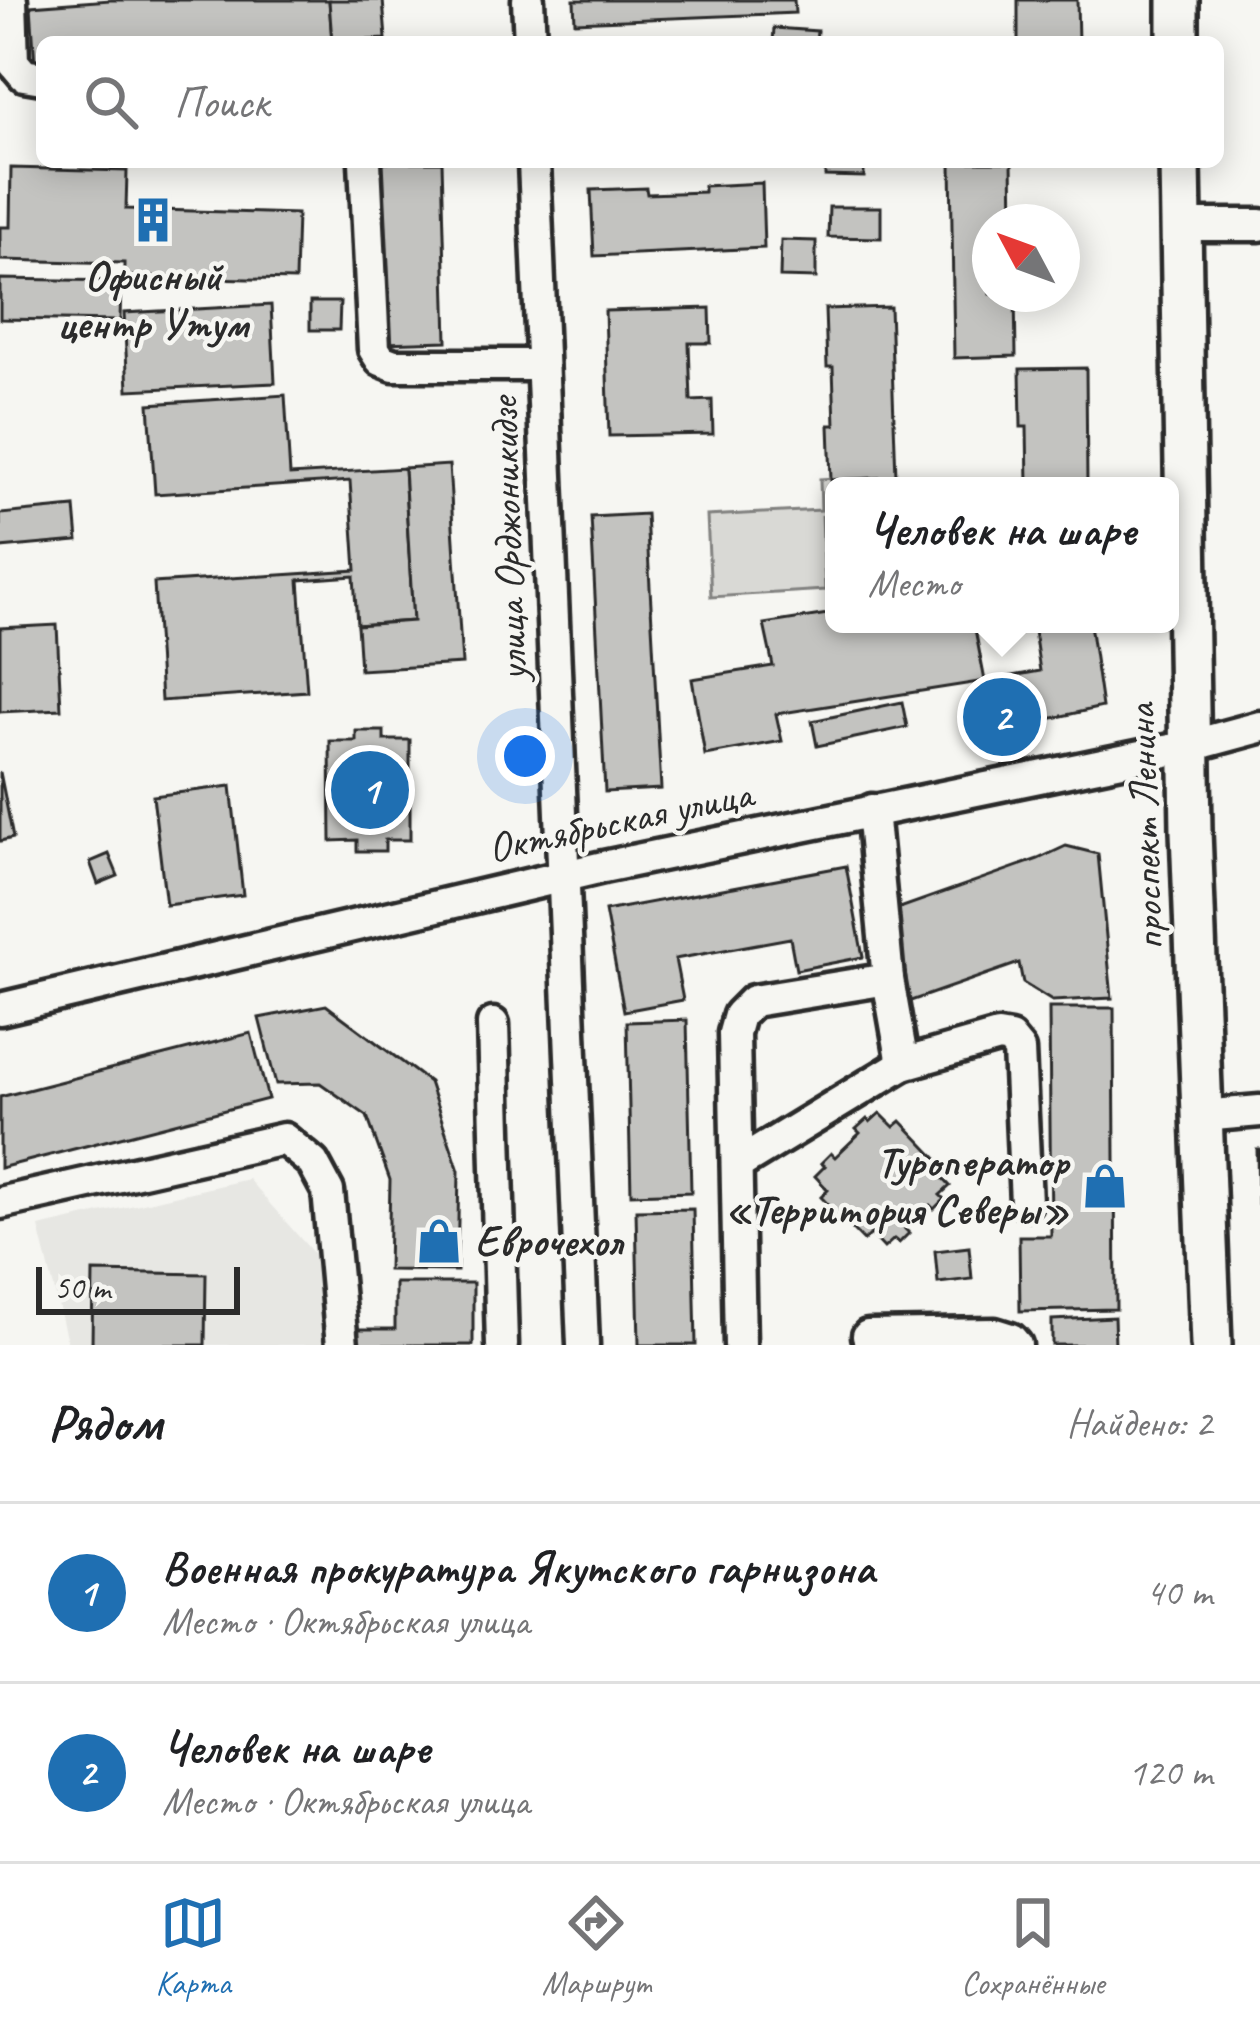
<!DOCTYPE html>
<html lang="ru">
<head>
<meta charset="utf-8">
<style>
	body { margin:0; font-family:Caveat,sans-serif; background:#f2f2f2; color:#202124 }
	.compass { position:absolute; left:972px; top:204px; width:108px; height:108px; border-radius:50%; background:#fff; box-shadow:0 6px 30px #0003; rotate:311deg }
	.scale { position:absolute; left:36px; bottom:30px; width:204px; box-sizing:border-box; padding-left:12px; border:6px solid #2b2b2b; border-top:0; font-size:33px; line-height:42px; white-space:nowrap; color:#2b2b2b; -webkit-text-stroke:9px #f6f6f2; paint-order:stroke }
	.you { position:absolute; left:525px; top:756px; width:42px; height:42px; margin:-30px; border:9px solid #fff; border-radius:50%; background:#1a73e8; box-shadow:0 0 0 18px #1a73e833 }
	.badge { display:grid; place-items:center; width:78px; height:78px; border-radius:50%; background:#1f6fb2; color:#fff; font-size:39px; font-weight:700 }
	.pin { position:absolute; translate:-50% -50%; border:6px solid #fff; box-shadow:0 3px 12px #0006 }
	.popup { position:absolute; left:825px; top:477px; width:354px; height:156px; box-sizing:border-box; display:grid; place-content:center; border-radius:18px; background:#fff; filter:drop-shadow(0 3px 9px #0005); font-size:39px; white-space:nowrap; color:#757577 }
	.popup b { font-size:45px; color:#202124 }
	.popup::after { content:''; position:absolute; left:50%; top:100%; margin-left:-24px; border:24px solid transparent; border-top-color:#fff }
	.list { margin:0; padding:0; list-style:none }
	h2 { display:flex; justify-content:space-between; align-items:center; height:156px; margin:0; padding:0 48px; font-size:51px }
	h2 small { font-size:39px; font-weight:400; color:#757577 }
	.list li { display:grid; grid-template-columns:78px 1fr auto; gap:36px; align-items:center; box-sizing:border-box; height:180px; padding:0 48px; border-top:3px solid #e0e0e0 }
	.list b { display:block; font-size:45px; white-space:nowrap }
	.list p { margin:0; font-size:39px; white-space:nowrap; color:#757577 }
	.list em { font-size:39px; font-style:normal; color:#757577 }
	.icon { flex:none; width:66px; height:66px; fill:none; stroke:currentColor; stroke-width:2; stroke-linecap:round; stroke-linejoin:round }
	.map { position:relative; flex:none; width:1260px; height:1345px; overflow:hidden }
	.search { position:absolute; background:#fff; box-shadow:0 6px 30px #0003; left:36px; right:36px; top:36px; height:132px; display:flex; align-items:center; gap:30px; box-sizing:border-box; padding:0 42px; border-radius:18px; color:#757577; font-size:45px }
	.sheet { height:516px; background:#fff }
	nav { display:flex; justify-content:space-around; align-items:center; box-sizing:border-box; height:168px; border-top:3px solid #e0e0e0; background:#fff; font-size:33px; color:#757577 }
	nav a { display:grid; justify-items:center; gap:6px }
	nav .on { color:#1f6fb2 }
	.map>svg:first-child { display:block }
	.built { fill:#e7e7e3 }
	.green { fill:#d9d9d5; stroke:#828280; stroke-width:3 }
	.building { fill:#c3c3c0; stroke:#2b2b2b; stroke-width:3 }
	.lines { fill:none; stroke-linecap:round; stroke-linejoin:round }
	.minor-casing { stroke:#2b2b2b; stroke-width:39 }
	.major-casing { stroke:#2b2b2b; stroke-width:48 }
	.minor { stroke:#f6f6f2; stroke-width:30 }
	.major { stroke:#f6f6f2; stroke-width:39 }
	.labels { text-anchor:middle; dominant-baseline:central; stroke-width:9; stroke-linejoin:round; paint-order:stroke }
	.poi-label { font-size:42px; font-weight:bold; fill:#2b2b2b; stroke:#f6f6f2 }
	.street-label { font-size:42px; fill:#2b2b2b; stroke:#f6f6f2 }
</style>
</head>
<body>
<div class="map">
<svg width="1260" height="1345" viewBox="0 0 1260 1345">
	<rect width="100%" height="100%" fill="#f6f6f2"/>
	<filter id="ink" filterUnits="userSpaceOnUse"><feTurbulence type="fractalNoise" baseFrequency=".00833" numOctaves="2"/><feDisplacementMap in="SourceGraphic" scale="24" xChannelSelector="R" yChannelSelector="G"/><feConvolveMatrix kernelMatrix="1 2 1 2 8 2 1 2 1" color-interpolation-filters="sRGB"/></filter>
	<g filter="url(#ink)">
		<path class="built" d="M248,1179l75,85 -1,81h-254l-29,-118z"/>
		<path class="green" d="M835,478l-1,112 -6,1 -6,-76 3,75 -114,7 -4,-81 114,-6 -1,-31z"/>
		<g class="building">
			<path d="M110,0h219l3,42h-290v22l-7,1 -4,-59z"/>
			<path d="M329,0h54l3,39 -54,3z"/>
			<path d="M574,0h220l1,13 -220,9z"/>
			<path d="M1018,0h59l1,42h-60z"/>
			<path d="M774,28l43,3 -1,11h-43z"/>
			<path d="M379,162h63l5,179 -64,2z"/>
			<path d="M825,162h39v15l-39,-1z"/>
			<path d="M951,162h61l1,60h-23v72h25l1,62 -62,2z"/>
			<path d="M11,168l116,3 -1,38 171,5 -2,66 -171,-4v-13l-124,-3v-33h10z"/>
			<path d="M762,183l2,65 -170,8 -3,-66 55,-2 1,6 57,-2v-6z"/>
			<path d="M829,207h52v31l-53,-1z"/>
			<path d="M781,240l35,1v37l-36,-1z"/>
			<path d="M0,279l121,2 -1,40 -120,-2z"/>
			<path d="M310,302h30l-1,28h-29z"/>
			<path d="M271,305l4,78 -147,7 -4,-77z"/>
			<path d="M890,307l6,170 -65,3 -2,-55h6l-2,-58h-6l-2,-58z"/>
			<path d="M710,308l1,35h-22l2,58 21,-1 1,34 -104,2 -4,-125z"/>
			<path d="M1086,368l1,118h-65l6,-2 -1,-57h-6l-1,-58z"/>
			<path d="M285,395l5,80 114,-7 9,153 -56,4 -3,-49 -55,4 8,111 -146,10 -7,-118 202,-13 -6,-89 -195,13 -6,-90z"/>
			<path d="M449,465l13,199 -102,6 -3,-45 56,-4 -9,-153z"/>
			<path d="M75,507l3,34 -78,7v-34z"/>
			<path d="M646,514l15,275 -56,3 -14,-275z"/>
			<path d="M834,613v11h140l11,57 -209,33 6,27 -77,14 -13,-76 81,-13 -9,-42z"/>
			<path d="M1033,624h57l12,83 -102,23 -15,-49 55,-10z"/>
			<path d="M57,625l4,84 -61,3v-84z"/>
			<path d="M902,702l5,25 -90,19 -5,-25z"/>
			<path d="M356,731h28v9h26v100h-25v11h-28v-11l-26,1 -1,-100h26z"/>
			<path d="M0,772l13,66 -13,3z"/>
			<path d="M231,786l12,109 -77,10 -13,-109z"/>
			<path d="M1066,846l32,8 14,144 -60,3 -29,-18 -4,-20 -111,39 -11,-93 141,-50z"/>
			<path d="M109,854l9,22 -20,8 -8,-22z"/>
			<path d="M846,866l17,91 -67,13 -6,-32 -115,21 8,41 -59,11 -19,-100z"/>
			<path d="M326,1005l103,77 30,89 -2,100 -69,-1 2,-90 -23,-64 -47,-33 -44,1 -17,-66z"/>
			<path d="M1049,1008h65l2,301 -96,2 -1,-75h32z"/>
			<path d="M687,1020l4,172 -60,2 -4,-172z"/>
			<path d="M251,1033l17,66 -268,69v-71z"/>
			<path d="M880,1113l14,14 7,-6 42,44 -7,6 14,15 -10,9 4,4 -10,10 -4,-4 -25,24 4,4 -10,10 -5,-4 -10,9 -13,-14 -7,7 -43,-44 7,-7 -13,-14 10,-10 -4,-3 10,-10 4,4 25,-24 -4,-4 11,-10 3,3z"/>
			<path d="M1257,1149h3l-2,56z"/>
			<path d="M693,1209l3,136h-57l-3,-135z"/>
			<path d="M969,1247l3,32 -34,4 -3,-32z"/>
			<path d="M93,1272l113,2 -1,71h-113z"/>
			<path d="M395,1283h78v62h-122v-16h44z"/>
			<path d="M1114,1317l1,28h-63v-25z"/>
		</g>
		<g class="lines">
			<g class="minor-casing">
				<g id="minor">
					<path d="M11,0l2,62 11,13 18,3"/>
					<path d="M528,0l2,42"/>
					<path d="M365,162l9,187 7,11 13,5h148"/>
					<path d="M534,162l49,1183"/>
					<path d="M1181,225h79"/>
					<path d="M888,979l15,85 95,-27 12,2 9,11 7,153"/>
					<path d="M0,1009l603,-142 587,-121 70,-19"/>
					<path d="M493,1024l9,321"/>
					<path d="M1202,1116l58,-5"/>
					<path d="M737,1165l166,-101"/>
					<path d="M0,1203l284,-64 29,24 15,28 14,154"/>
					<path d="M868,1336l127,-2 16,5 5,6"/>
					<path d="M740,1345l-6,-312 5,-18 14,-14 135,-22 -16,-169"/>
				</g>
			</g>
			<g class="major-casing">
				<g id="major">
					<path d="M1178,0v42"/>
					<path d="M1180,162l11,669 20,514"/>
				</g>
			</g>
			<use href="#minor" class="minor"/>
			<use href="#major" class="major"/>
		</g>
	</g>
	<defs>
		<g id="building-bare" transform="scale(3.6)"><path d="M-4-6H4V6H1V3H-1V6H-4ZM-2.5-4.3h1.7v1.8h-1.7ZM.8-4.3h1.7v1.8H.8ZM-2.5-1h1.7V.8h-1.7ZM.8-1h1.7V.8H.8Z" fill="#1f6fb2" stroke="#f6f6f2" stroke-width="2.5" paint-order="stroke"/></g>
		<g id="shop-bare" transform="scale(3.6)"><path d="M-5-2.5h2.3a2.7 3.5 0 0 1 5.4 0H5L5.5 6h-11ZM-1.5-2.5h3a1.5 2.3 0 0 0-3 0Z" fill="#1f6fb2" stroke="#f6f6f2" stroke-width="2.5" paint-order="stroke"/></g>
	</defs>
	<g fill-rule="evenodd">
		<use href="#building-bare" x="153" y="220"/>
		<use href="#shop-bare" x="1105" y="1186"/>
		<use href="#shop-bare" x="439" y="1241"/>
	</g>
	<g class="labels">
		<g class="poi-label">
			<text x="153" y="276">Офисный<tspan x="153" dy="48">центр Утум</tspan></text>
			<text x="1069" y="1162" text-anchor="end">Туроператор<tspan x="1069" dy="48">«Территория Северы»</tspan></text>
			<text x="475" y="1241" text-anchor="start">Еврочехол</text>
		</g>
		<g class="street-label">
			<text transform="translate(508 539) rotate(-92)">улица Орджоникидзе</text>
			<text transform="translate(620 821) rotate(-12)">Октябрьская улица</text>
			<text transform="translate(1145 827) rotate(-92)">проспект Ленина</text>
		</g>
	</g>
</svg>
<svg class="compass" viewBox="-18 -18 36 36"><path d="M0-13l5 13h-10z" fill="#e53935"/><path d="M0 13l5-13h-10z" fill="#757577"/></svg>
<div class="scale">50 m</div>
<div class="you"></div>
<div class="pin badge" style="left:370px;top:790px">1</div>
<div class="pin badge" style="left:1002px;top:717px">2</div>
<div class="popup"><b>Человек на шаре</b>Место</div>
<div class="search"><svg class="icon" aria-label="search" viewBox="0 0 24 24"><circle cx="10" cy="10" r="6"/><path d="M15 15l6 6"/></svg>Поиск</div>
</div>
<section class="sheet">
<h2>Рядом<small>Найдено: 2</small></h2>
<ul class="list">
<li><span class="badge">1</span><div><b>Военная прокуратура Якутского гарнизона</b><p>Место · Октябрьская улица</p></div><em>40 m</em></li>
<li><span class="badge">2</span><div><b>Человек на шаре</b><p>Место · Октябрьская улица</p></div><em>120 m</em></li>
</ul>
</section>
<nav>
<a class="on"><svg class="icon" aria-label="map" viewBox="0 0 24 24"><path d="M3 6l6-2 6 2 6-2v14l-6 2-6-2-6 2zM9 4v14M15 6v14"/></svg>Карта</a>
<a><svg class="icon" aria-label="directions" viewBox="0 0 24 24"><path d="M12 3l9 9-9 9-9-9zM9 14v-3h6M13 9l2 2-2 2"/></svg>Маршрут</a>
<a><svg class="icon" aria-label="saved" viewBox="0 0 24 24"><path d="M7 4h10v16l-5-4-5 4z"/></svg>Сохранённые</a>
</nav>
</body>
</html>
